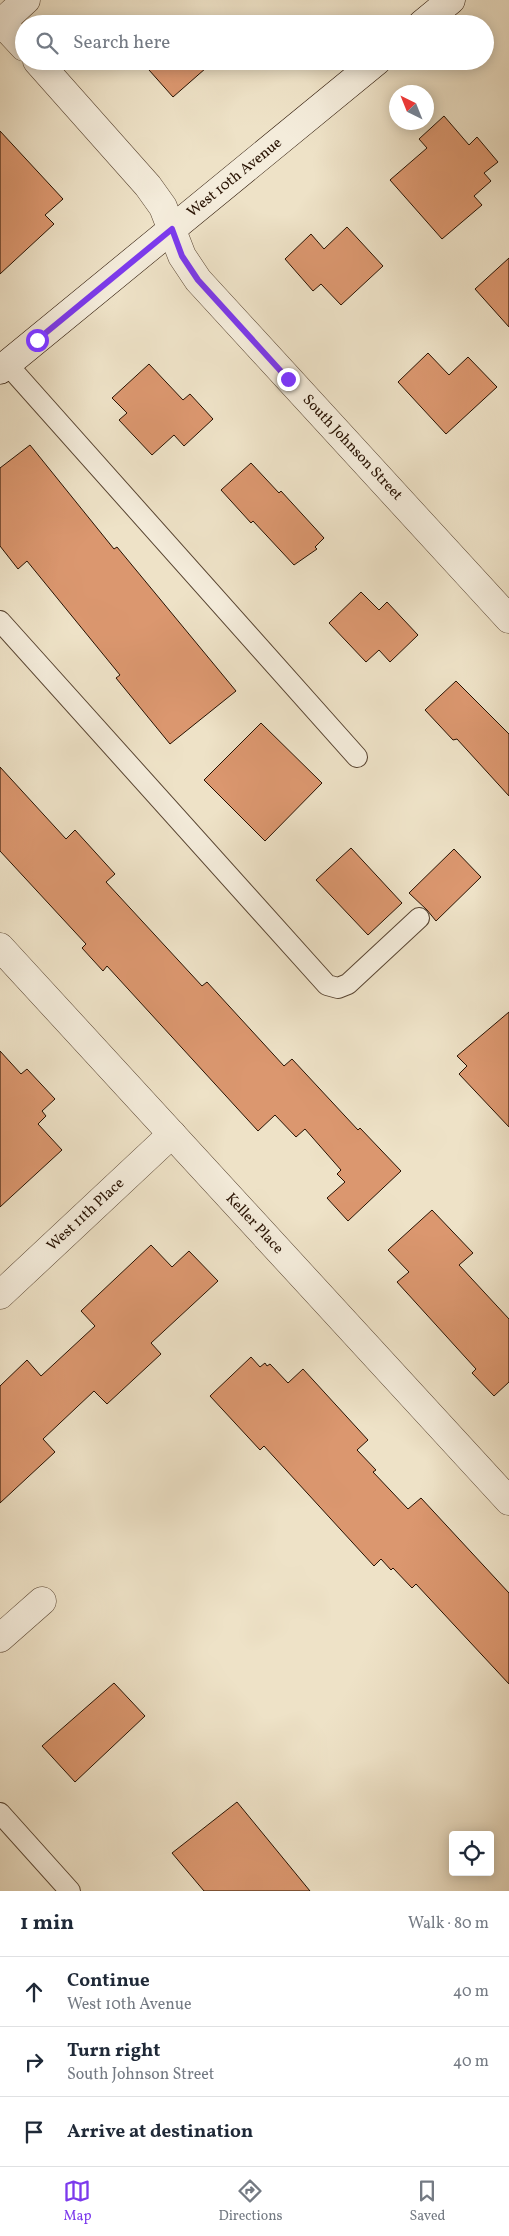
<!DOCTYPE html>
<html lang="en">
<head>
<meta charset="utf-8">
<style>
	body { margin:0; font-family:Vollkorn,serif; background:#f2f2f3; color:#1f2937 }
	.controls { position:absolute; right:15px; bottom:15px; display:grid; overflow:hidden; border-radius:5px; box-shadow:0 2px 12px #0003 }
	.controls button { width:45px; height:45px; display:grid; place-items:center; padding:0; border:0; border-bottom:1px solid #e0e1e3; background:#fff; color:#1f2937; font:25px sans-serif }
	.compass { position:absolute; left:389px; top:85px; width:45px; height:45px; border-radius:50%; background:#fff; box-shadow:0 2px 12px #0003; rotate:317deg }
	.stop { position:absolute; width:15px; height:15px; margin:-11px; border:4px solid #7c3aed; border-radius:50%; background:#fff }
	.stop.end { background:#7c3aed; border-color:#fff; box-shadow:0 1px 5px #0008 }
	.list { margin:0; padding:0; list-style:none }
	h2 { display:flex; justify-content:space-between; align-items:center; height:65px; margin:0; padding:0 20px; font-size:21px }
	h2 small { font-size:16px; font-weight:400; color:#747a83 }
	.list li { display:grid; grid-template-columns:32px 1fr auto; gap:15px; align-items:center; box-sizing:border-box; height:70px; padding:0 20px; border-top:1px solid #e0e1e3 }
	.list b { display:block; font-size:19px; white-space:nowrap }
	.list p { margin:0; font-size:16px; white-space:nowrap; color:#747a83 }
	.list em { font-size:16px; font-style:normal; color:#747a83 }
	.icon { flex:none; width:28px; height:28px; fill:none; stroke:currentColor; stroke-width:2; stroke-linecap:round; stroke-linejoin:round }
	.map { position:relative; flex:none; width:509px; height:1891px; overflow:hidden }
	.search { position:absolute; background:#fff; box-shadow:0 2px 12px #0003; left:15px; right:15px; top:15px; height:55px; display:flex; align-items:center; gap:12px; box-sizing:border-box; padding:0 18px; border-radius:28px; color:#747a83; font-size:19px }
	.sheet { height:275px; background:#fff }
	nav { display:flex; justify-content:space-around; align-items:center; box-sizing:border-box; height:70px; border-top:1px solid #e0e1e3; background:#fff; font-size:14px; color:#747a83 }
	nav a { display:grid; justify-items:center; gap:2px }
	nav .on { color:#7c3aed }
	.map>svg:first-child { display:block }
	.building { fill:#db976f; stroke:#271101 }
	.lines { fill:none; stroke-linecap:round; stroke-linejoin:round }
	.service-casing { stroke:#594532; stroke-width:22 }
	.minor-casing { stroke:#594532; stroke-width:29 }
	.secondary-casing { stroke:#271101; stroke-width:29 }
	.service { stroke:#f4ecdb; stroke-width:20 }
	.minor { stroke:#f4ecdb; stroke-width:28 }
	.secondary { stroke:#f4ecdb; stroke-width:28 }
	.route { stroke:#7c3aed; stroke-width:6 }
	.labels { text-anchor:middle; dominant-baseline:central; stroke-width:4.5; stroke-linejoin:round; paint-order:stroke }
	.street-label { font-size:15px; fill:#271101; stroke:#f4ecdb }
</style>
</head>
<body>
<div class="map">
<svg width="509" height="1891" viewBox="0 0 509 1891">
	<rect width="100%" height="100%" fill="#eee2c7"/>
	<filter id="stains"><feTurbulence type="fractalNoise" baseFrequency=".004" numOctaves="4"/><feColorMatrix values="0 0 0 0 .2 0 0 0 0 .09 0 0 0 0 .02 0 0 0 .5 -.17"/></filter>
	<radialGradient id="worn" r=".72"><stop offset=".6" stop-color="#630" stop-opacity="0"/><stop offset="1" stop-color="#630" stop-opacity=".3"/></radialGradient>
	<g class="building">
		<path d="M141,61h73l-41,36z"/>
		<path d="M444,116l25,29 8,-8 21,25 -14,11 7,8 -17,15 8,9 -40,34 -52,-59 37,-32 -8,-9z"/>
		<path d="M0,131l63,68 -18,16 9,9 -54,50z"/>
		<path d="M347,227l36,39 -42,39 -20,-21 -8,7 -28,-32 26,-25 13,15z"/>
		<path d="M509,258v69l-34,-38z"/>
		<path d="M428,353l21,22 19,-18 29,30 -51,47 -48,-52z"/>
		<path d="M149,364l34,36 7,-6 23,25 -29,27 -10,-11 -22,20 -33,-35 8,-7 -15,-15z"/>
		<path d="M30,445l84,104 3,-2 119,144 -66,53 -54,-66 4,-3 -93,-114 -9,8 -18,-23v-78z"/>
		<path d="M251,463l28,30 2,-2 43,47 -9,9 2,2 -23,16 -41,-44 -2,2 -30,-33z"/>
		<path d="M361,592l18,18 8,-8 31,33 -28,27 -11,-12 -13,12 -37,-39z"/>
		<path d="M456,681l53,53v62l-52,-57 -4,1 -28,-30z"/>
		<path d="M261,723l61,60 -57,58 -61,-61z"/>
		<path d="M0,767l66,72 9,-9 40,44 -9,8 96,104 5,-4 77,84 8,-7 66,71 2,-2 41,43 -53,50 -21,-23 18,-16 -8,-8 4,-4 -36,-41 -9,8 -21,-22 -17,16 -151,-165 -4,5 -21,-23 4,-4 -86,-93z"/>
		<path d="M351,848l51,55 -34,32 -52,-55z"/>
		<path d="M454,849l27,28 -45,44 -9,-11 -18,-17z"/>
		<path d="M509,1012v115l-50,-53 8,-8 -10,-10z"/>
		<path d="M0,1051l21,23 6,-5 28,30 -13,12 4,5 -8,8 24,26 -62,57z"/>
		<path d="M432,1210l41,43 -14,12 50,54v63l-15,14 -22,-23 4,-4 -79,-87 12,-10 -21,-22z"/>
		<path d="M151,1245l21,22 17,-16 29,30 -67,62 10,11 -54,50 -13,-13 -51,48 12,13 -55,51v-117l27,-26 14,16 54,-50 -14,-15z"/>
		<path d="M251,1357l9,10 5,-4 2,3 3,-2 18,19 15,-14 65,71 -11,10 19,20 -3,2 35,37 13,-11 88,95v91l-93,-100 -4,4 -19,-20 -2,2 -10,-11 -7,7 -110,-120 -4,4 -50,-54z"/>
		<path d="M114,1683l31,33 -70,66 -33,-36z"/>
		<path d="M237,1802l73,89h-106l-32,-38z"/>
	</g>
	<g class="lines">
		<g class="service-casing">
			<g id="service">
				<path d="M7,364l350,393"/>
				<path d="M0,621l327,364 11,3 10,-4 71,-66"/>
				<path d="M0,1813l70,78"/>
			</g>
		</g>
		<g class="minor-casing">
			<g id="minor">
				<path d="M0,21l24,26"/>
				<path d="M2,22l24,-22"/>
				<path d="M37,61l111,125 15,21 19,49 16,24 311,339"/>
				<path d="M0,947l509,554"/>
				<path d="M0,1295l172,-161"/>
				<path d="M0,1638l42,-37"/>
			</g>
		</g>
		<g class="secondary-casing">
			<g id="secondary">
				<path d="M422,24l29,-24"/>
				<path d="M0,370l377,-309"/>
			</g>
		</g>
		<use href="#service" class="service"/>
		<use href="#minor" class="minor"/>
		<use href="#secondary" class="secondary"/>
	</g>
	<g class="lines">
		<path class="route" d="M37,340l135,-111 10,27 16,24 90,99"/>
	</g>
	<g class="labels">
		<g class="street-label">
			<text transform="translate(235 178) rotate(-39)">West 10th Avenue</text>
			<text transform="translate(352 448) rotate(47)">South Johnson Street</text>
			<text transform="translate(86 1215) rotate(-43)">West 11th Place</text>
			<text transform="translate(254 1224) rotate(47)">Keller Place</text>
		</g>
	</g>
	<rect width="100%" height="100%" filter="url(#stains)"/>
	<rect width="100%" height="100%" fill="url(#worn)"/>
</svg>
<div class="controls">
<button><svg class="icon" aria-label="locate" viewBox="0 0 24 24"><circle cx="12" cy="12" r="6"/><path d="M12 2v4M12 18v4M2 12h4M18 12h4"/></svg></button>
</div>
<svg class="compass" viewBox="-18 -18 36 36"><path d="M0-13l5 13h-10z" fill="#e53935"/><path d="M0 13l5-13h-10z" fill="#747a83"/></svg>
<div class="stop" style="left:37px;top:340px"></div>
<div class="stop end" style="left:288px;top:379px"></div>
<div class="search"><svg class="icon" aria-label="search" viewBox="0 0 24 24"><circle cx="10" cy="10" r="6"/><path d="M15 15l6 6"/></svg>Search here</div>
</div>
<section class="sheet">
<h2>1 min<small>Walk · 80 m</small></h2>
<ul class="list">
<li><svg class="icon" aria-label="ahead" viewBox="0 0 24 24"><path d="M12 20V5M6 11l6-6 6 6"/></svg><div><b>Continue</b><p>West 10th Avenue</p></div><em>40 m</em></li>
<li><svg class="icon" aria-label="right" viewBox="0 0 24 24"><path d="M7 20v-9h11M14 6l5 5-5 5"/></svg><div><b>Turn right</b><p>South Johnson Street</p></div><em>40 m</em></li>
<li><svg class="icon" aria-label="arrive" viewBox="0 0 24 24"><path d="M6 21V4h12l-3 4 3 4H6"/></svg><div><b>Arrive at destination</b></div></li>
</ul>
</section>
<nav>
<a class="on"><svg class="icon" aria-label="map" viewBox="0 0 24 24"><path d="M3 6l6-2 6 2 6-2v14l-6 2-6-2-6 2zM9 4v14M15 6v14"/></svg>Map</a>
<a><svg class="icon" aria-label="directions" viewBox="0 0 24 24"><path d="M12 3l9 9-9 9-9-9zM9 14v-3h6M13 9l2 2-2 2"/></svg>Directions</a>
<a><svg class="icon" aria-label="saved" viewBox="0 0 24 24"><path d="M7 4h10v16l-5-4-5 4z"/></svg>Saved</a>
</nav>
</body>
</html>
